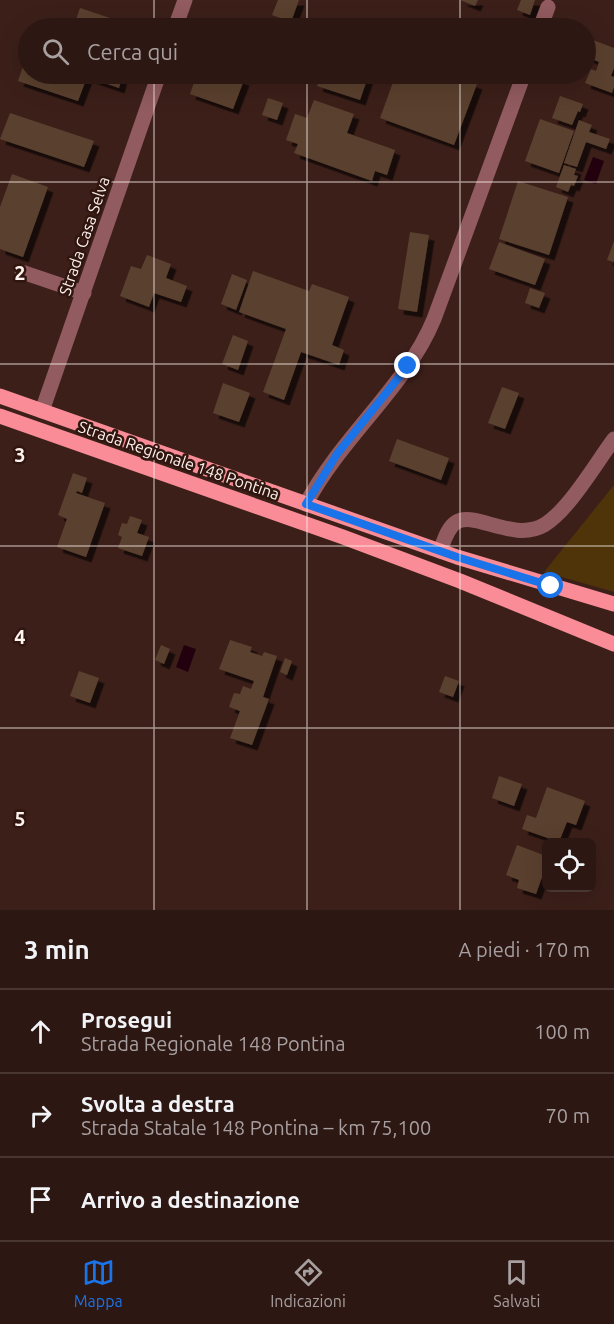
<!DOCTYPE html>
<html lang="it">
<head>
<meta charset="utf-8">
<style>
	body { margin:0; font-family:Ubuntu,sans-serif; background:#35201c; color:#f1f3f6 }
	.controls { position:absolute; right:18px; bottom:18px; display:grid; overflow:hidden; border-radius:9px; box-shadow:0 6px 24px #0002 }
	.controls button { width:54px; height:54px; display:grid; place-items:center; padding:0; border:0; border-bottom:2px solid #483633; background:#2d1713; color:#f1f3f6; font:30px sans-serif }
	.stop { position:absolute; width:18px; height:18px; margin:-14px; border:4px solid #1a73e8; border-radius:50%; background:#fff }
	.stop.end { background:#1a73e8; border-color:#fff; box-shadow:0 2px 6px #0008 }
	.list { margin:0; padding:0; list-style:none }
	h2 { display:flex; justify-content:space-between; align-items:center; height:78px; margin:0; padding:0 24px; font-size:26px }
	h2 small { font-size:20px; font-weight:400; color:#a79fa0 }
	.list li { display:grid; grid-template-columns:39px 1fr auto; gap:18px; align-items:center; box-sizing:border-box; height:84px; padding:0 24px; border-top:2px solid #483633 }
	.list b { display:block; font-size:22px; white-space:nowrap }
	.list p { margin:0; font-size:20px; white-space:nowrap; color:#a79fa0 }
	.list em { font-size:20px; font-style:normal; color:#a79fa0 }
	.icon { flex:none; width:33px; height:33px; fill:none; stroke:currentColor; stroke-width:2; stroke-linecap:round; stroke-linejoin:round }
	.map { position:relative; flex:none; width:614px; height:910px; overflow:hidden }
	.search { position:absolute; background:#2d1713; box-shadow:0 6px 24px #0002; left:18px; right:18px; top:18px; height:66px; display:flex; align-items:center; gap:15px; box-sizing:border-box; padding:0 21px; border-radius:33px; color:#a79fa0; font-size:22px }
	.sheet { height:330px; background:#2d1713 }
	nav { display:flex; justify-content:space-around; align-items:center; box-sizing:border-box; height:84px; border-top:2px solid #483633; background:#2d1713; font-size:16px; color:#a79fa0 }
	nav a { display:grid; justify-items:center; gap:3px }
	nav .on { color:#1a73e8 }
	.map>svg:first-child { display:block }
	.green { fill:#4f3309 }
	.water { fill:#23000e }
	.building { fill:#5a402f; filter:url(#shadow) }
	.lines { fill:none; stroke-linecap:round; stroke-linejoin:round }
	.minor { stroke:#915b5f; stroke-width:15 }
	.major { stroke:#f98c96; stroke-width:15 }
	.route { stroke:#1a73e8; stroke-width:8 }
	.grid { fill:none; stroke:#fef2ef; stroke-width:1.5; stroke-opacity:0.55 }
	.labels { text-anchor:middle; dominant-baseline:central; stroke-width:5; stroke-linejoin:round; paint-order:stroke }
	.street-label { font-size:16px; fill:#fef2ef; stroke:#31160f }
	.grid-label { font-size:20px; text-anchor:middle; font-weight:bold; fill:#fef2ef; stroke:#31160f; stroke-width:5; stroke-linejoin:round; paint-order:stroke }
</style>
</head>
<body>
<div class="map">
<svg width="614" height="910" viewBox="0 0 614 910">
	<defs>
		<filter id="shadow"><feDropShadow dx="5.5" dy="5.5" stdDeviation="0" flood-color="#0009"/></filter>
	</defs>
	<rect width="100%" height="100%" fill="#3c1f19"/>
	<path class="green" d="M614,485v107l-70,-20z"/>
	<g class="water">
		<path d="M593,157l11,4 -8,23 -12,-4z"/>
		<path d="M184,645l12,4 -8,23 -12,-5z"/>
	</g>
	<g class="building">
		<path d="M278,0h21l-8,22 -19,-7z"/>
		<path d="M460,0h18l-3,6z"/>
		<path d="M521,0h14l-5,15 -13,-5z"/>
		<path d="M80,8l33,11 -1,3 17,6h-56z"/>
		<path d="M339,23l15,5h-17z"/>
		<path d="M593,40l21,8v20l-3,8 3,1v10l-2,6 -27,-10 6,-14 5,2 3,-9 -12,-5z"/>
		<path d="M28,52v22h83l11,3 -3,11 -32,-11 -9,24 -60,-20z"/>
		<path d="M197,74h29l18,6 -11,29 -43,-15z"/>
		<path d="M322,74h47l-9,26 -43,-14z"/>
		<path d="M396,74h53l28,10 -23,61 -74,-27z"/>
		<path d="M560,96l23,8 -3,8 -2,-1 -6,14 -20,-7z"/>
		<path d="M268,98l15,5 -6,17 -15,-5z"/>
		<path d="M314,100l40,14 -7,19 48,17 -8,25 -12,-4 -3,10 -78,-28 4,-9 -12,-4 9,-26 12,4z"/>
		<path d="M10,113l84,28 -10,26 -84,-28z"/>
		<path d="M540,119l34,12 -15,42 -34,-12z"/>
		<path d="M579,120l13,5 -3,7 21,7 -4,10 -20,-7 -9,25 -13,-4z"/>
		<path d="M564,165l12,4 -2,6 4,1 -4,10 -3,-1 -3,7 -12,-5z"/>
		<path d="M12,174l36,13 -25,70 -23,-8v-42z"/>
		<path d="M518,181l50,16 -19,58 -50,-16z"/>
		<path d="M410,232l19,3 -12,77 -19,-3z"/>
		<path d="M614,241v21l-7,-2z"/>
		<path d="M499,242l46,17 -10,26 -46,-16z"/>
		<path d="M147,255l24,9 -5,14 21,8 -6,16 -27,-9 -5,14 -29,-11 11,-30 10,3z"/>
		<path d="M253,271l56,20 3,-7 37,13 -17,48 12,5 -5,15 -38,-13 -17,48 -21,-8 23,-63 -47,-17z"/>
		<path d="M232,274l15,6 -11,30 -15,-6z"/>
		<path d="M530,288l15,5 -6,15 -14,-5z"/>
		<path d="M233,335l15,6 -10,29 -16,-6z"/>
		<path d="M223,383l27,10 -11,29 -26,-9z"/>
		<path d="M502,387l17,6 -14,36 -17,-6z"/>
		<path d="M397,439l52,19 -8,22 -52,-19z"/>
		<path d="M73,473l14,5 -5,15 -5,-2 -1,2 29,10 -19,54 -29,-10 10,-28 -9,-4z"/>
		<path d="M130,516l12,4 -5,13 12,4 -7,19 -24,-8 4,-11 -4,-2 4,-12 5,1z"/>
		<path d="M230,640l22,7 -2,5 12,4 2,-4 13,4 -14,41 6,2 -17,46 -22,-7 10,-27 -11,-4 5,-14 6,1 3,-8 8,3 3,-8 -35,-12z"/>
		<path d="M161,645l9,4 -6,15 -9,-4z"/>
		<path d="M285,658l7,3 -5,14 -7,-3z"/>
		<path d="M79,671l20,7 -9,25 -20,-7z"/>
		<path d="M445,676l14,5 -6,16 -14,-5z"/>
		<path d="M499,776l23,8 -8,22 -22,-8z"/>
		<path d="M547,787l38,14 -9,24 -9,-3 -8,20 -37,-13 5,-14 9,3z"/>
		<path d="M517,845l29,11v10l-10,28 -19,-6 2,-8 -13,-5z"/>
	</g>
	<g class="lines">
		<g class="minor">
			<path d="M175,28l10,-28"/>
			<path d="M540,28l8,-21"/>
			<path d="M22,272l62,21"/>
			<path d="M42,411l117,-337"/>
			<path d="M306,504c35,-67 100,-117 128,-185l90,-245"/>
			<path d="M440,551c4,-10 7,-22 15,-28 18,-14 58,20 89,2 25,-15 52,-62 70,-86"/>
		</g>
		<g class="major">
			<path d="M0,396l457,161 157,47"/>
			<path d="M0,416l343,121 117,44 154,63"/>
		</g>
	</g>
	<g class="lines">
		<path class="route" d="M408,366l-71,88 -31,50 151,53 94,29"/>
	</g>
	<path class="grid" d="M154,0v28M307,0v28M460,0v28M154,74v836M307,74v836M460,74v836M0,182h614M0,364h614M0,546h614M0,728h614"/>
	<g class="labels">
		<g class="street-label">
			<text transform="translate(84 236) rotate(-71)">Strada Casa Selva</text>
			<text transform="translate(179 460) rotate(19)">Strada Regionale 148 Pontina</text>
		</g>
	</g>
	<g class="grid-label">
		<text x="20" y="280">2</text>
		<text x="20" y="462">3</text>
		<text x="20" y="644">4</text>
		<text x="20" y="826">5</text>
	</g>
</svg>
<div class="controls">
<button><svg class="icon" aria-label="locate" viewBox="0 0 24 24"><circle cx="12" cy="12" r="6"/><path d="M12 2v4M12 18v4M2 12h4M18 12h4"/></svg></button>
</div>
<div class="stop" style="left:551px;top:586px"></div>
<div class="stop end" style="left:408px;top:366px"></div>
<div class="search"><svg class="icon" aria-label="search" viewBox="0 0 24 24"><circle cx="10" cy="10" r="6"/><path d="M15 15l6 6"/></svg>Cerca qui</div>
</div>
<section class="sheet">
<h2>3 min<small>A piedi · 170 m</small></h2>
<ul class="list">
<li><svg class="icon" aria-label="ahead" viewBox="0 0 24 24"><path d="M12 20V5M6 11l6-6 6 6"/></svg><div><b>Prosegui</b><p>Strada Regionale 148 Pontina</p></div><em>100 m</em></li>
<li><svg class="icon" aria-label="right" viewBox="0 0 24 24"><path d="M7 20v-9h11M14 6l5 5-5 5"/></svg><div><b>Svolta a destra</b><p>Strada Statale 148 Pontina – km 75,100</p></div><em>70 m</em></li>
<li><svg class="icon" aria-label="arrive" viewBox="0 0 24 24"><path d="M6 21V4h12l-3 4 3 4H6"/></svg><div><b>Arrivo a destinazione</b></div></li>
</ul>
</section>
<nav>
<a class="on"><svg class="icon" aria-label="map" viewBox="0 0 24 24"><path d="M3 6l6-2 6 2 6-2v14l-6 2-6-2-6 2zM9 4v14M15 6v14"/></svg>Mappa</a>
<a><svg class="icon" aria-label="directions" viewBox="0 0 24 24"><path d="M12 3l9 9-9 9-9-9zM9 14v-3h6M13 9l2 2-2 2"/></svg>Indicazioni</a>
<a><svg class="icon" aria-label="saved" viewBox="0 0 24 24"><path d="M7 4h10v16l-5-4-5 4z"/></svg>Salvati</a>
</nav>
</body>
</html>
